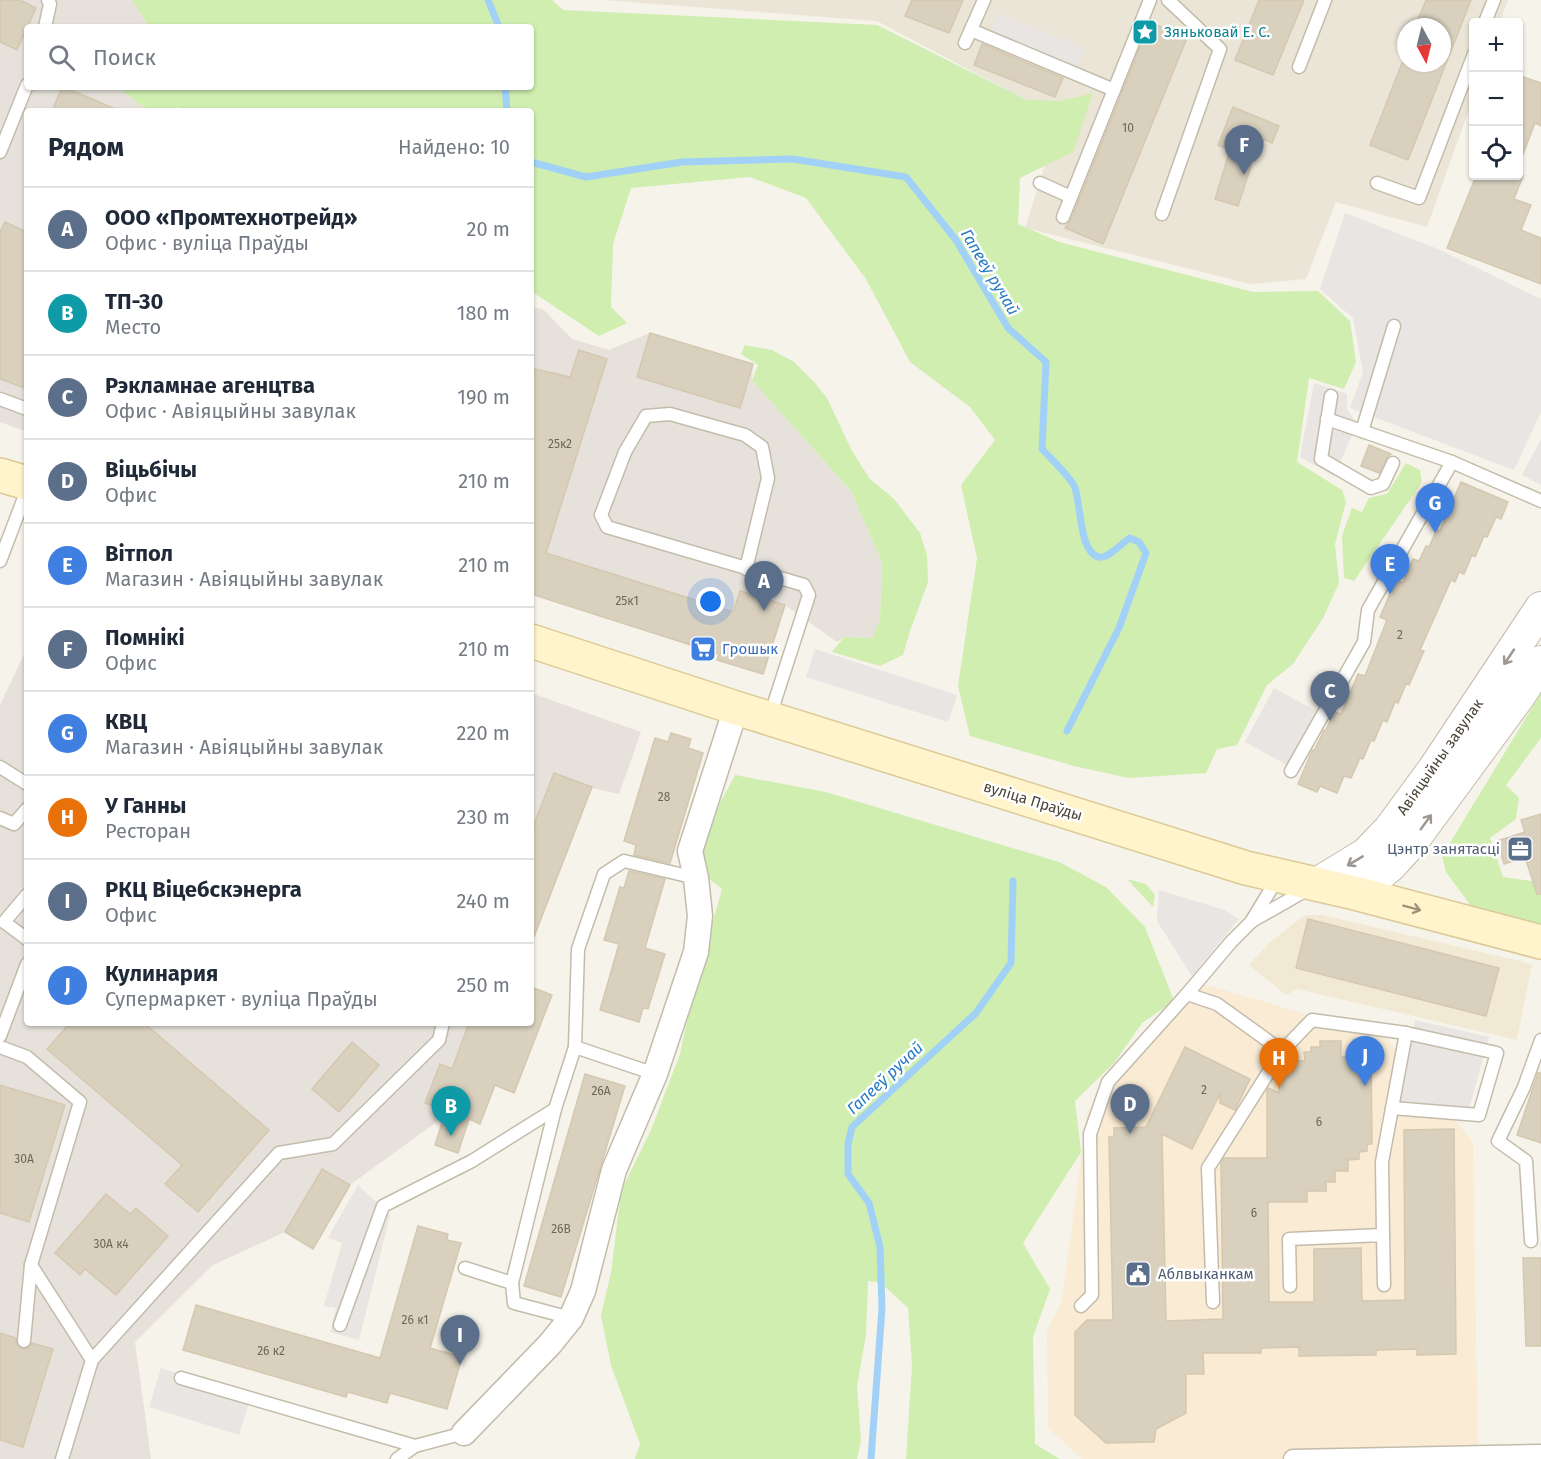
<!DOCTYPE html>
<html lang="ru">
<head>
<meta charset="utf-8">
<style>
	body { margin:0; font-family:"Fira Sans",sans-serif; background:#f6f6f7; color:#1f2937 }
	.controls { position:absolute; right:18px; top:18px; display:grid; overflow:hidden; border-radius:6px; box-shadow:0 2px 4px #0004 }
	.controls button { width:54px; height:54px; display:grid; place-items:center; padding:0; border:0; border-bottom:2px solid #e0e1e3; background:#fff; color:#1f2937; font:30px sans-serif }
	.compass { position:absolute; left:1397px; top:18px; width:54px; height:54px; border-radius:50%; background:#fff; box-shadow:0 2px 4px #0004; rotate:173deg }
	.you { position:absolute; left:711px; top:602px; width:21px; height:21px; margin:-15px; border:4px solid #fff; border-radius:50%; background:#1a73e8; box-shadow:0 0 0 9px #1a73e833 }
	.badge { display:grid; place-items:center; width:39px; height:39px; border-radius:50%; background:#ff4418; color:#fff; font-size:20px; font-weight:700 }
	.pin { position:absolute; translate:-50% -50px; filter:drop-shadow(0 2px 3px #0008) }
	.pin::after { content:''; position:absolute; top:32px; width:21px; height:18px; background:inherit; clip-path:polygon(0 0,100% 0,50% 100%) }
	.list { margin:0; padding:0; list-style:none }
	h2 { display:flex; justify-content:space-between; align-items:center; height:78px; margin:0; padding:0 24px; font-size:26px }
	h2 small { font-size:20px; font-weight:400; color:#747a83 }
	.list li { display:grid; grid-template-columns:39px 1fr auto; gap:18px; align-items:center; box-sizing:border-box; height:84px; padding:0 24px; border-top:2px solid #e0e1e3 }
	.list b { display:block; font-size:22px; white-space:nowrap }
	.list p { margin:0; font-size:20px; white-space:nowrap; color:#747a83 }
	.list em { font-size:20px; font-style:normal; color:#747a83 }
	.icon { flex:none; width:33px; height:33px; fill:none; stroke:currentColor; stroke-width:2; stroke-linecap:round; stroke-linejoin:round }
	.map { position:relative; flex:none; width:1541px; height:1459px; overflow:hidden }
	.search { position:absolute; background:#fff; box-shadow:0 2px 4px #0004; left:24px; top:24px; width:510px; height:66px; display:flex; align-items:center; gap:15px; box-sizing:border-box; padding:0 21px; border-radius:6px; color:#747a83; font-size:22px }
	.panel { position:absolute; background:#fff; box-shadow:0 2px 4px #0004; left:24px; top:108px; width:510px; height:918px; border-radius:6px }
	.map>svg:first-child { display:block }
	.residential { fill:#ebe5d8; fill-rule:evenodd }
	.commercial { fill:#f9ebd4 }
	.industrial { fill:#e6e2db }
	.education { fill:#f1e9d3 }
	.green { fill:#cfeeaf }
	.parking { fill:#e8e5e2 }
	.lines { fill:none; stroke-linecap:round; stroke-linejoin:round }
	.stream { stroke:#a2d1f8; stroke-width:7 }
	.building { fill:#d9d0be; stroke:#d5c8b0; stroke-width:1.5 }
	.service-casing { stroke:#c3bcab; stroke-width:15 }
	.pedestrian-casing { stroke:#c3bcab; stroke-width:21 }
	.minor-casing { stroke:#c3bcab; stroke-width:27 }
	.tertiary-casing { stroke:#c3bcab; stroke-width:34 }
	.secondary-casing { stroke:#dbca96; stroke-width:36 }
	.service { stroke:#fff; stroke-width:12 }
	.pedestrian { stroke:#fff; stroke-width:18 }
	.minor { stroke:#fff; stroke-width:24 }
	.tertiary { stroke:#fff; stroke-width:32 }
	.secondary { stroke:#fff4cb; stroke-width:33 }
	.oneway { stroke:#9c9891 }
	.oneway2 { stroke:#9c937a }
	.labels { text-anchor:middle; dominant-baseline:central; stroke-width:5; stroke-linejoin:round; paint-order:stroke }
	.number-label { font-size:12px; fill:#6e6759 }
	.culture-label { font-size:15px; fill:#0d838f; stroke:#fff; text-anchor:start }
	.shop-label { font-size:15px; fill:#366cbe; stroke:#fff; text-anchor:start }
	.street-label { font-size:15px; fill:#4b4437; stroke:#fff }
	.service-label { font-size:15px; fill:#4e5e75; stroke:#fff; text-anchor:end }
	.water-label { font-size:16px; font-style:italic; fill:#247ac3; stroke:#fff }
</style>
</head>
<body>
<div class="map">
<svg width="1541" height="1459" viewBox="0 0 1541 1459">
	<rect width="100%" height="100%" fill="#f6f3ea"/>
	<path class="residential" d="M603,0h905l-8,22h-26l-1,76 -46,129 -91,-25 -30,77 -56,5 -225,-56 35,-110 -183,-97zM1406,27h36v36h-36z"/>
	<path class="commercial" d="M1196,982l189,55 88,105 5,317h-396l-34,-31 -1,-97 15,-31 25,-188z"/>
	<g class="industrial">
		<path d="M0,0h132l17,27h-122v60h94l-1,2 30,22h-123v321l-27,-10z"/>
		<path d="M531,306l13,4 28,29 37,11 41,-17 103,31 -1,16 99,111 31,71 -2,57 -8,19 -28,-1 -7,5 -52,-37 -22,69 -46,-14 1,-7 -185,-59 -2,4z"/>
		<path d="M27,648v375h504v-36l21,8 -38,98 -19,-8 -15,39 -30,-12 -100,73 -28,-16 -37,63 -72,33 -78,77 16,117h-151v-754z"/>
		<path d="M531,693l110,39 -22,62 -27,-6 -61,157z"/>
	</g>
	<path class="education" d="M1305,915h17l210,49 -15,76 -220,-51 -11,6 -37,-30 21,-23z"/>
	<g class="green">
		<path d="M132,0h420l11,10 314,15 150,75 34,1 32,-8 -20,59 -53,26 -2,46 41,18 194,50 65,-1 32,30 6,41 -12,27 -35,-11 -12,84 45,28 4,12 -11,42 4,39 -16,35 -30,46 -26,21 -30,60 -20,4 -11,24 -77,5 -55,-12 -104,-30 -12,-50 19,-128 -16,-73 34,-45 -25,-33 -60,-45 -44,-83 -60,-81 -56,-21 -119,11 -18,56 -2,63 16,16 -28,13 -68,-45v-180h-347l-7,-4c-19,16 -42,-7 -58,-19l412,-1v-60h-382z"/>
		<path d="M745,345l27,5 22,12 21,21 12,15 24,51 18,29 25,21 26,34 7,22 1,27 -18,49 -7,24 -23,11 -48,-14 12,-15 28,1 8,-19 2,-57 -31,-71 -99,-111 6,-15 -17,-11z"/>
		<path d="M1406,463l14,7 2,12 -68,99 -10,-3 -2,-42 10,-28 10,4 7,-14 18,-4z"/>
		<path d="M1541,693v45l-35,47 13,13 -3,21 -26,19 13,39 36,5 2,7v39l-52,-9 -18,-13 -25,-34 -4,-16z"/>
		<path d="M735,775l91,17 233,70 47,25 39,40 29,74 -32,22 -28,40 -39,38 6,51 -58,91 27,46 -17,48 2,107 25,15h-154l6,-93 -4,-58 -27,-25 -13,-2 -2,54 -9,51 4,55 -4,18h-222l5,-15 -29,-79 -10,-50 10,-42 10,-82 30,-61 29,-76 12,-57 30,-108 -28,-22 26,-64z"/>
		<path d="M1127,879l19,5 9,11 -2,12z"/>
	</g>
	<g class="parking">
		<path d="M998,13l86,35 -7,19 -87,-34z"/>
		<path d="M1345,213l93,36 103,50v113l-27,58 -164,-62 13,-36 -10,-54 -33,-29z"/>
		<path d="M1314,383l33,11v15l10,15 -23,52 -34,-19z"/>
		<path d="M1541,439v46l-19,-10z"/>
		<path d="M815,649l142,46 -9,27 -142,-45z"/>
		<path d="M1274,688l44,24 -29,54 -44,-24z"/>
		<path d="M1159,890l65,20 15,9 -47,57 -35,-55z"/>
		<path d="M1415,1020l74,17 -23,83 -70,-6z"/>
		<path d="M358,1185l32,30 -31,125 -29,-8 6,-24 -12,-2 18,-63 -14,-5z"/>
		<path d="M161,1368l90,28 -12,39 -90,-28z"/>
	</g>
	<g class="lines">
		<g class="stream">
			<path d="M488,0l11,27"/>
			<path d="M505,87l2,24"/>
			<path d="M531,162l55,15 96,-15 111,-3 113,18 50,63 52,88 38,34 -4,87c9,10 29,28 33,39 6,16 4,65 24,69 9,2 23,-14 31,-19l9,4 7,11 -27,75 -52,103"/>
			<path d="M871,1459l11,-151 -2,-61 -11,-44 -21,-29v-30l4,-17 124,-114 35,-50 2,-82"/>
		</g>
	</g>
	<g class="building">
		<path d="M0,0h20l16,8 -19,42 -17,-8z"/>
		<path d="M912,0h51l-14,33 -44,-17z"/>
		<path d="M1259,0h45l-31,75 -38,-15z"/>
		<path d="M1426,0h45l-63,160 -38,-15 32,-82h40v-36h-27z"/>
		<path d="M1150,22l37,16 -84,206 -38,-16 6,-8z"/>
		<path d="M982,44l81,34 -8,19 -81,-32z"/>
		<path d="M1518,75l23,8v43l-6,-3 -15,39z"/>
		<path d="M62,87h2l56,24h-68z"/>
		<path d="M1233,107l46,19 -7,17 -8,-4 -9,22 -2,-1 -15,46 -23,-7 15,-49 -12,-5z"/>
		<path d="M1476,176h47l-9,23 17,6 -10,25 20,8v46l-94,-36z"/>
		<path d="M5,222l22,10v157l-27,-10v-147z"/>
		<path d="M650,333l103,31 -13,44 -103,-31z"/>
		<path d="M579,350l28,9 -61,194 187,59 7,-21 45,14 -22,69 -46,-14 2,-6 -188,-60v-226l39,9z"/>
		<path d="M1369,445l22,9 -5,5 -7,14 -18,-7z"/>
		<path d="M1461,482l47,20 -7,17 -5,-2 -9,20 -3,-1 -9,21 -3,-2 -8,19 -5,-2 -4,10 -4,-2 -31,70 4,1 -15,34 -3,-1 -8,19 -3,-1 -8,20 -4,-2 -9,21 -3,-1 -8,19 -3,-1 -9,20 -7,-2 -7,17 -17,-7 -3,6 -19,-8 14,-33 3,-2 9,-19h2l8,-18 7,2 17,-40 7,2 22,-56 -7,-3 16,-37 7,3 10,-24 6,2 7,-15 3,1 8,-18 3,2z"/>
		<path d="M671,733l20,6 -3,9 15,5 -33,110 -36,-8 2,-10 -12,-4 31,-103 13,4z"/>
		<path d="M554,773l38,14 -60,155 -1,-110z"/>
		<path d="M1541,814v80h-4l-12,-37 -21,7 -7,-23 28,-9 -4,-12z"/>
		<path d="M629,871l36,8 -20,69 20,6 -17,55 -5,-1 -4,14 -39,-12 19,-66 -15,-4 16,-53 4,1z"/>
		<path d="M1308,919l191,49 -13,48 -190,-48z"/>
		<path d="M531,987l21,8 -38,98 -19,-8 -15,39 -11,-5 -11,34 -23,-8 11,-35 -21,-7 15,-39 12,5 17,-46h62z"/>
		<path d="M70,1023h74l125,107 -71,82 -33,-28 17,-19 -135,-116z"/>
		<path d="M1320,1041h21v16h30l1,87h-5v7l-8,1v7l-11,1v11h-13v11h-9v9h-19v11h-39l1,100h45v-53l47,-1 1,53 43,-1 -1,-170 50,-1 2,225 -39,1v-6l-41,1v5l-77,1v-9l-38,1v5h-58l1,21h-18v39l-30,16 -2,13 -48,1 -31,-28v-83l12,-12h26l-4,-183h5v-9l32,-1 39,-80 65,32 -15,31 -15,-7v-9l-28,55 -30,-15 4,187 57,-2 -2,-156 3,-5h43v-68l1,-2 11,5v-22h14l-1,-10h13l-1,-9h7v-5h9z"/>
		<path d="M352,1042l27,23 -40,47 -27,-23z"/>
		<path d="M1538,1073h3v70l-24,-8z"/>
		<path d="M585,1074l40,12 -64,211 -37,-11z"/>
		<path d="M0,1085l65,20 -36,117 -29,-9z"/>
		<path d="M322,1169l28,16 -37,64 -28,-17z"/>
		<path d="M106,1194l24,20 6,-6 32,28 -52,59 -31,-26 -5,6 -25,-22z"/>
		<path d="M418,1226l30,8 -1,6 14,3 -31,105 32,9 -15,52 -57,-16 -3,10 -39,-11 -2,5 -163,-47 13,-45 184,53z"/>
		<path d="M1523,1258h18v88h-15z"/>
		<path d="M0,1333l16,5 1,7 6,4 5,-1 4,-5 21,6 -30,98 -23,-7z"/>
	</g>
	<g class="lines">
		<g class="service-casing">
			<g id="service">
				<path d="M1485,22l9,-22"/>
				<path d="M45,27l5,-23 -2,-4"/>
				<path d="M971,30l143,60"/>
				<path d="M965,43l19,-43"/>
				<path d="M1299,67l26,-67"/>
				<path d="M0,152l27,-67"/>
				<path d="M1040,183l31,14"/>
				<path d="M1377,183l42,15 55,-144"/>
				<path d="M1162,214l58,-165 -52,-49"/>
				<path d="M1063,217l87,-217"/>
				<path d="M1331,396l-10,63 50,29 12,-4 10,-21"/>
				<path d="M0,399l27,10"/>
				<path d="M1327,419l125,43 89,39"/>
				<path d="M1362,431l32,-105"/>
				<path d="M0,561l27,-71"/>
				<path d="M746,569l22,-91 -6,-31 -17,-12 -75,-21 -24,2 -21,36 -24,63 6,12 197,58 5,10 -39,121"/>
				<path d="M0,767l27,17"/>
				<path d="M1291,771l73,-129 4,-32 84,-148"/>
				<path d="M0,818l14,6 13,-15"/>
				<path d="M27,895l-23,27 23,17"/>
				<path d="M1252,921l58,-33"/>
				<path d="M1187,994l44,-52 20,-20 28,-46"/>
				<path d="M0,1036l27,-72"/>
				<path d="M0,1047l27,10 53,45 -49,163 61,95 -30,99"/>
				<path d="M575,1047l80,27"/>
				<path d="M1282,1051l30,-31 94,13 91,20 -18,62 -87,-7"/>
				<path d="M1383,1235l-1,-73 24,-129"/>
				<path d="M1531,1241l-5,-80 -28,-20 26,-54 17,-47"/>
				<path d="M465,1268l47,15"/>
				<path d="M1290,1286l-1,-47 94,-4 1,50"/>
				<path d="M1081,1306l11,-11 -2,-161 18,-52 79,-88 30,10 65,47 -74,117 5,134"/>
				<path d="M571,1318l-57,-15 -2,-20 43,-174 20,-62 3,-98 26,-75 20,-13 72,17"/>
				<path d="M340,1325l43,-119 89,-45 83,-52"/>
				<path d="M24,1341l7,-76"/>
				<path d="M92,1360l187,-207 54,-9 106,-104 4,-17"/>
				<path d="M181,1378l234,68 49,-13"/>
				<path d="M397,1459l18,-13"/>
			</g>
		</g>
		<g class="pedestrian-casing">
			<path id="pedestrian" d="M1293,1459l248,-5"/>
		</g>
		<g class="minor-casing">
			<path id="minor" d="M464,1433l86,-89 21,-26 12,-27 31,-121 41,-96 41,-122 4,-36 -4,-38 -6,-27 46,-143"/>
		</g>
		<g class="tertiary-casing">
			<g id="tertiary">
				<path d="M1317,884l49,-30 24,-25 44,-60 107,-161"/>
				<path d="M1355,893l35,-27 21,-23 108,-147 22,-34"/>
			</g>
		</g>
		<g class="secondary-casing">
			<g id="secondary">
				<path d="M0,475l27,8"/>
				<path d="M531,641l205,67 510,160 109,25 186,49"/>
			</g>
		</g>
		<use href="#service" class="service"/>
		<use href="#pedestrian" class="pedestrian"/>
		<use href="#minor" class="minor"/>
		<use href="#tertiary" class="tertiary"/>
		<use href="#secondary" class="secondary"/>
	</g>
	<defs><path id="oneway-shaft" d="M-6 0H5M1.5-3L5.5 0L1.5 3" fill="none" stroke-width="1.6" stroke-linecap="round" stroke-linejoin="round" transform="scale(1.5)"/></defs>
	<g class="oneway">
		<use href="#oneway-shaft" transform="translate(1509 657) rotate(124)"/>
		<use href="#oneway-shaft" transform="translate(1426 822) rotate(-54)"/>
		<use href="#oneway-shaft" transform="translate(1355 861) rotate(149)"/>
	</g>
	<use class="oneway2" href="#oneway-shaft" transform="translate(1412 908) rotate(15)"/>
	<defs>
		<g id="sight-square" transform="scale(1.35)"><rect x="-9" y="-9" width="18" height="18" rx="4" fill="#0f9aa8" stroke="#fff"/><path d="M0-6L1.8-2.2L6-1.7L2.9 1.2L3.7 5.4L0 3.3L-3.7 5.4L-2.9 1.2L-6-1.7L-1.8-2.2Z" fill="#fff"/></g>
		<g id="supermarket-square" transform="scale(1.35)"><rect x="-9" y="-9" width="18" height="18" rx="4" fill="#3f7fe0" stroke="#fff"/><path d="M-6-5.5h2.5l.6 2H6L4.5 2H-2.5L-4.4-4H-6ZM-1.5 3.2a1.3 1.3 0 1 0 .1 0ZM3 3.2a1.3 1.3 0 1 0 .1 0Z" fill="#fff"/></g>
		<g id="office-square" transform="scale(1.35)"><rect x="-9" y="-9" width="18" height="18" rx="4" fill="#5c6f8a" stroke="#fff"/><path d="M-6-3h4V-5.5h4V-3h4V5H-6ZM-1-4.5V-3h2v-1.5ZM-6 0V1H6V0Z" fill="#fff"/></g>
		<g id="civic-square" transform="scale(1.35)"><rect x="-9" y="-9" width="18" height="18" rx="4" fill="#5c6f8a" stroke="#fff"/><path d="M-.6-6.5H3V-4.5H.6V-3L4-1V1h2V6H-6V1h2V-1L-.6-3ZM-1.2 2.5V6h2.4V2.5Z" fill="#fff"/></g>
	</defs>
	<g fill-rule="evenodd">
		<use href="#sight-square" x="1145" y="32"/>
		<use href="#supermarket-square" x="703" y="649"/>
		<use href="#office-square" x="1520" y="849"/>
		<use href="#civic-square" x="1138" y="1274"/>
	</g>
	<g class="labels">
		<g class="number-label">
			<text x="1128" y="128">10</text>
			<text x="560" y="444">25к2</text>
			<text x="627" y="601">25к1</text>
			<text x="1400" y="635">2</text>
			<text x="664" y="797">28</text>
			<text x="1204" y="1090">2</text>
			<text x="601" y="1091">26А</text>
			<text x="1319" y="1122">6</text>
			<text x="24" y="1159">30А</text>
			<text x="1254" y="1213">6</text>
			<text x="561" y="1229">26В</text>
			<text x="111" y="1244">30А к4</text>
			<text x="415" y="1320">26 к1</text>
			<text x="271" y="1351">26 к2</text>
		</g>
		<g class="culture-label">
			<text x="1164" y="32">Зяньковай Е. С.</text>
		</g>
		<g class="shop-label">
			<text x="722" y="649">Грошык</text>
		</g>
		<g class="street-label">
			<text transform="translate(1440 757) rotate(-55)">Авіяцыйны завулак</text>
			<text transform="translate(1033 801) rotate(17)">вуліца Праўды</text>
		</g>
		<g class="service-label">
			<text x="1500" y="849">Цэнтр занятасці</text>
			<text x="1158" y="1274" text-anchor="start">Аблвыканкам</text>
		</g>
		<g class="water-label">
			<text transform="translate(990 272) rotate(59)">Гапееў ручай</text>
			<text transform="translate(885 1078) rotate(-43)">Гапееў ручай</text>
		</g>
	</g>
</svg>
<div class="controls">
<button>+</button>
<button>−</button>
<button><svg class="icon" aria-label="locate" viewBox="0 0 24 24"><circle cx="12" cy="12" r="6"/><path d="M12 2v4M12 18v4M2 12h4M18 12h4"/></svg></button>
</div>
<svg class="compass" viewBox="-18 -18 36 36"><path d="M0-13l5 13h-10z" fill="#e53935"/><path d="M0 13l5-13h-10z" fill="#747a83"/></svg>
<div class="you"></div>
<div class="pin badge" style="left:764px;top:611px;background:#5c6f8a">A</div>
<div class="pin badge" style="left:451px;top:1136px;background:#0f9aa8">B</div>
<div class="pin badge" style="left:1330px;top:721px;background:#5c6f8a">C</div>
<div class="pin badge" style="left:1130px;top:1134px;background:#5c6f8a">D</div>
<div class="pin badge" style="left:1390px;top:594px;background:#3f7fe0">E</div>
<div class="pin badge" style="left:1244px;top:175px;background:#5c6f8a">F</div>
<div class="pin badge" style="left:1435px;top:533px;background:#3f7fe0">G</div>
<div class="pin badge" style="left:1279px;top:1088px;background:#e8710a">H</div>
<div class="pin badge" style="left:460px;top:1365px;background:#5c6f8a">I</div>
<div class="pin badge" style="left:1365px;top:1086px;background:#3f7fe0">J</div>
<div class="search"><svg class="icon" aria-label="search" viewBox="0 0 24 24"><circle cx="10" cy="10" r="6"/><path d="M15 15l6 6"/></svg>Поиск</div>
<section class="panel">
<h2>Рядом<small>Найдено: 10</small></h2>
<ul class="list">
<li><span class="badge" style="background:#5c6f8a">A</span><div><b>ООО «Промтехнотрейд»</b><p>Офис · вуліца Праўды</p></div><em>20 m</em></li>
<li><span class="badge" style="background:#0f9aa8">B</span><div><b>ТП-30</b><p>Место</p></div><em>180 m</em></li>
<li><span class="badge" style="background:#5c6f8a">C</span><div><b>Рэкламнае агенцтва</b><p>Офис · Авіяцыйны завулак</p></div><em>190 m</em></li>
<li><span class="badge" style="background:#5c6f8a">D</span><div><b>Віцьбічы</b><p>Офис</p></div><em>210 m</em></li>
<li><span class="badge" style="background:#3f7fe0">E</span><div><b>Вітпол</b><p>Магазин · Авіяцыйны завулак</p></div><em>210 m</em></li>
<li><span class="badge" style="background:#5c6f8a">F</span><div><b>Помнікі</b><p>Офис</p></div><em>210 m</em></li>
<li><span class="badge" style="background:#3f7fe0">G</span><div><b>КВЦ</b><p>Магазин · Авіяцыйны завулак</p></div><em>220 m</em></li>
<li><span class="badge" style="background:#e8710a">H</span><div><b>У Ганны</b><p>Ресторан</p></div><em>230 m</em></li>
<li><span class="badge" style="background:#5c6f8a">I</span><div><b>РКЦ Віцебскэнерга</b><p>Офис</p></div><em>240 m</em></li>
<li><span class="badge" style="background:#3f7fe0">J</span><div><b>Кулинария</b><p>Супермаркет · вуліца Праўды</p></div><em>250 m</em></li>
</ul>
</section>
</div>
</body>
</html>
